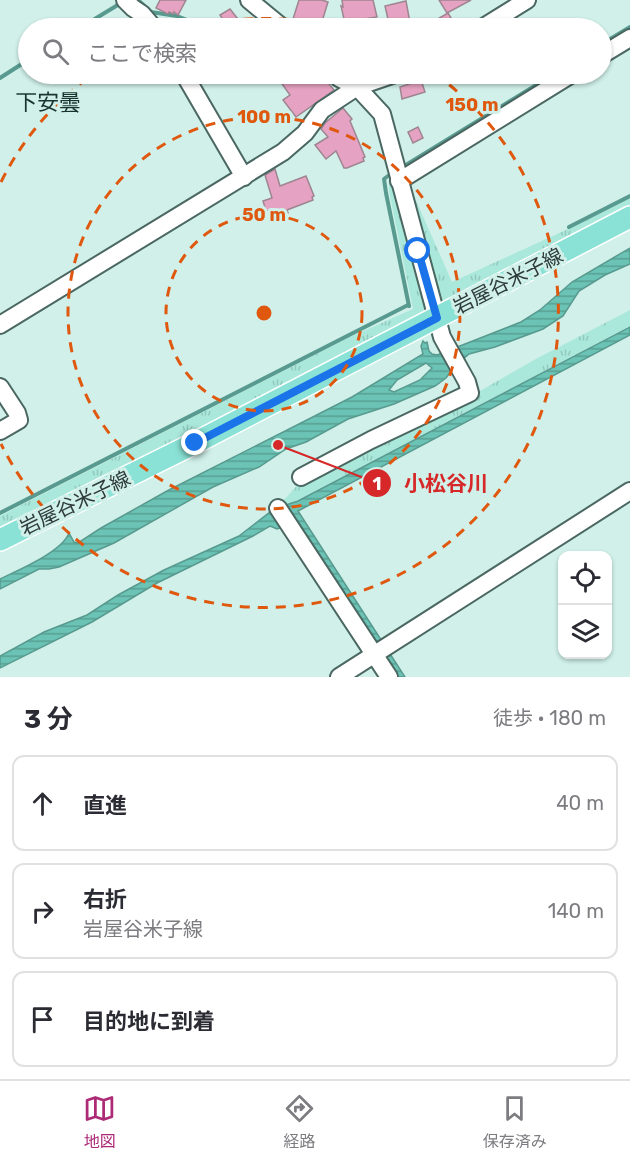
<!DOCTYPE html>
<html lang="ja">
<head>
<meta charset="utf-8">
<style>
	body { margin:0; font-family:Rubik,"Noto Sans JP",sans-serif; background:#f2f2f3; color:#2b2b33 }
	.controls { position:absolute; right:18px; bottom:18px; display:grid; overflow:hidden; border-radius:12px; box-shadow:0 2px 4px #0004 }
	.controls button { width:54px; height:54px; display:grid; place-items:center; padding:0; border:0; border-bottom:2px solid #e1e1e2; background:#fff; color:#2b2b33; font:30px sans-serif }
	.stop { position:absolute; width:18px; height:18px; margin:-14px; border:4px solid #1a73e8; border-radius:50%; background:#fff }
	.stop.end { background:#1a73e8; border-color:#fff; box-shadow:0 2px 6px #0008 }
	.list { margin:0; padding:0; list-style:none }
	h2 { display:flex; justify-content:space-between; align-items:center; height:78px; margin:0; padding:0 24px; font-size:26px }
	h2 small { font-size:20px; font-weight:400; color:#7c7c81 }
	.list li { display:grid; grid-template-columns:39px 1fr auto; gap:18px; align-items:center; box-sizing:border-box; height:96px; margin:0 12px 12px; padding:0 12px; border:2px solid #e1e1e2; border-radius:12px }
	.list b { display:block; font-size:22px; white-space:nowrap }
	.list p { margin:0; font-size:20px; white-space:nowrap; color:#7c7c81 }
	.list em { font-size:20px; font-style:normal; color:#7c7c81 }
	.icon { flex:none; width:33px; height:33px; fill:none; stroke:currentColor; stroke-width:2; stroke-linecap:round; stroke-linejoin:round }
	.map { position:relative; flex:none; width:630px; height:677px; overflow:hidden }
	.search { position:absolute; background:#fff; box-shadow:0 2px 4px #0004; left:18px; right:18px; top:18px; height:66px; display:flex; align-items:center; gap:15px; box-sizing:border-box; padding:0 21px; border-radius:33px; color:#7c7c81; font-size:22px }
	.sheet { height:402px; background:#fff }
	nav { display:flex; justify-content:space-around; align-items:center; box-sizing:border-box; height:84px; border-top:2px solid #e1e1e2; background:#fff; font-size:16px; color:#7c7c81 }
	nav a { display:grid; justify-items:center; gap:3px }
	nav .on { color:#ac2a76 }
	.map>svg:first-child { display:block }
	.grass { fill:url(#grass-tufts) }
	.water { fill:url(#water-rules); stroke:#589a8f; stroke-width:1.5; fill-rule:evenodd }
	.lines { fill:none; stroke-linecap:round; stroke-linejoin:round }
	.stream { stroke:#589a8f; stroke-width:4 }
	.building { fill:#e6a2c2; stroke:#9e8590; stroke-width:1.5 }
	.minor-casing { stroke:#4a6761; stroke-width:20 }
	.major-casing { stroke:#fff; stroke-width:24 }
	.minor { stroke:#fff; stroke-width:16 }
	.major { stroke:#89e2d5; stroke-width:21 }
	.route { stroke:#1a73e8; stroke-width:8 }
	.ring { fill:none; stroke:#df580e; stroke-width:3; stroke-dasharray:10 8 }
	.labels { text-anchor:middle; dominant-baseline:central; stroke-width:6; stroke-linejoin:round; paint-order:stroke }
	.street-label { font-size:20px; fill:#2f3c39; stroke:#d0f0e9 }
	.quarter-label { font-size:22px; fill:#19342f; stroke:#d0f0e9 }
	.centre { fill:#df580e; stroke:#d0f0e9; stroke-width:3 }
	.ring-label { font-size:18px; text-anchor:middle; font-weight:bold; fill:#df580e; stroke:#d0f0e9; stroke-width:6; stroke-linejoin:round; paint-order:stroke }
	.leader { fill:none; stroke:#d62828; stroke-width:2 }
	.callout-dot { fill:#d62828; stroke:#d0f0e9; stroke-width:2 }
	.mark-label { font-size:18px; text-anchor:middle; font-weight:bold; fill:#fff }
	.callout-label { font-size:21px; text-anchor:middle; font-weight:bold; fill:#d62828; stroke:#d0f0e9; stroke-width:6; stroke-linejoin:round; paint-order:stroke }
</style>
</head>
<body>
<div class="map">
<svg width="630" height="677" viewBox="0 0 630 677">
	<defs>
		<pattern id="grass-tufts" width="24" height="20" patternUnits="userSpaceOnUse" patternTransform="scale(1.5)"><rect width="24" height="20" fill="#aae8db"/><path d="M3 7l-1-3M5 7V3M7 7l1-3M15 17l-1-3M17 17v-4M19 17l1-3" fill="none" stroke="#93c8bd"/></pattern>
		<pattern id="water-rules" width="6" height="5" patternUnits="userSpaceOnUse" patternTransform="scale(1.5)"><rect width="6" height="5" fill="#6ac3b4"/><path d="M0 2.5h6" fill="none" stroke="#58a093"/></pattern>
	</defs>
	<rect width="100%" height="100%" fill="#d0f0e9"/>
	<g class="grass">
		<path d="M392,180l36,130 -428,223v-17l350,-179 63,-28 -24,-118v-8z"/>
		<path d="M407,180l45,102 116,-53 62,-32v12l-181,94 -7,-3 -11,-24z"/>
		<path d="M630,310v16l-332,174 -16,7 2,-7 17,-19 165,-82 68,-39z"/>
	</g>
	<g class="water">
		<path d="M630,248v16l-25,11 -26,16 -16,25 -20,13 -48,18 -26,7 -14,12 -9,12 -11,8 -41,18 -46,15 -42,23 -20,7 -27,18 -46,20 -99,56 -55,24 -10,2h-10l-39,20v-10c18,-9 62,-27 69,-46l5,9 4,1 23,-15 66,-37 185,-94 71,-43 -2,-8 2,-5 2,2 2,-1 2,9 3,3 5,1 84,-33 19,-12 32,-28zM426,363l6,5 -12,12 -26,12 -5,-2 8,-10z"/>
		<path d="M630,327v8l-332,176 107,166h-7l-101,-155 -20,7 -7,-3 -17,10 -96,47 -65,39 -92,46v-12l44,-24 43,-17 31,-20 46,-25 75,-34 35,-27 24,-8z"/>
	</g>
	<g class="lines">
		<g class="stream">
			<path d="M138,0l13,12 26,4 10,4 9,8"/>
			<path d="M80,28l41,-25"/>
			<path d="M602,44l28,-17"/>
			<path d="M0,78l28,-18"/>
			<path d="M401,168l153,-94"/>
			<path d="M392,173l-8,6 2,14 23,113"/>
			<path d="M569,227l61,-31"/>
			<path d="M0,513l408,-208"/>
		</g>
	</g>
	<g class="building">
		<path d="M160,0h26l-8,15 -4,-3 -1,2 -4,-2 -1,2 -12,-6z"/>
		<path d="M299,0h23l6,2 -8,26h-27l4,-8 -4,-1z"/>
		<path d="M342,0h31l4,17 -13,2 4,9h-22l-5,-22 2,1z"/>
		<path d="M439,0h32l-24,13z"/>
		<path d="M406,1l5,27h-21l-5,-22z"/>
		<path d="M230,9l15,19h-32l11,-7 -4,-6z"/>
		<path d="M448,13l9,15h-35z"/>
		<path d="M275,74h46l13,16 -38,27 -13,-17 7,-5z"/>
		<path d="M421,80l4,12 -23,7 -2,-12z"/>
		<path d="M343,108l9,11 -2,2 15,36 -2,1 1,3 -17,7h-3l-8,-17 -10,8 -11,-14 13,-8 -7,-8 4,-6z"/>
		<path d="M418,127l5,11 -10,5 -5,-11z"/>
		<path d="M275,169l5,17 26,-10 8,20 -2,1 1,3 -26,10 1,3 -14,4 -3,-7 -5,1 -3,-10 9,-3 -7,-23z"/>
	</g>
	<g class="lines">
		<g class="minor-casing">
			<g id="minor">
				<path d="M125,0l8,8 9,6 12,14"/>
				<path d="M249,0l34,28"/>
				<path d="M482,28l45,-28"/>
				<path d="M602,55l28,-17"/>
				<path d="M184,74l60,103"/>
				<path d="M399,181l173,-107"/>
				<path d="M0,325l283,-173 22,-19 17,-23 35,-23 38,-13"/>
				<path d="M0,387l17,26 2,7 -19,11"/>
				<path d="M301,477l70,-37 99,-47 -3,-11 -25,-45 -60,-223 -25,-27 -18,-9 -3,-4"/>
				<path d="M278,508l111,169"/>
				<path d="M339,677l291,-186"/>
			</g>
		</g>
		<g class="major-casing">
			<path id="major" d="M0,540l195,-97 435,-226"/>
		</g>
		<use href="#minor" class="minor"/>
		<use href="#major" class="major"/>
	</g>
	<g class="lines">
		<path class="route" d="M195,443l242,-125 -19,-67"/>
	</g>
	<g class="ring">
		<circle cx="264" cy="313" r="98"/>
		<circle cx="264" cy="313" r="196"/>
		<path d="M1 182A294 294 0 0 1 93 74M190 28A294 294 0 0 1 338 28M435 74A294 294 0 1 1 1 444"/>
	</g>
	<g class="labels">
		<g class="street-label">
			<text transform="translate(508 281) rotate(-27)">岩屋谷米子線</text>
			<text transform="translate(75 503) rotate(-26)">岩屋谷米子線</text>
		</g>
		<g class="quarter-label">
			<text x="48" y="102">下安曇</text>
		</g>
	</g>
	<circle cx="264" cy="313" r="9" class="centre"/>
	<g class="ring-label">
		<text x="472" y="111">150 m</text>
		<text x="264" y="123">100 m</text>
		<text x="264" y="221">50 m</text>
	</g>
	<path class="leader" d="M278 445L377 483"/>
	<g class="callout-dot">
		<circle cx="278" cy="445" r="6"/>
		<circle cx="377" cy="483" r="15"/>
	</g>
	<g class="mark-label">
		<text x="377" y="490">1</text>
	</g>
	<g class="callout-label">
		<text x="446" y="491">小松谷川</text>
	</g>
</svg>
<div class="controls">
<button><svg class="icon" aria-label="locate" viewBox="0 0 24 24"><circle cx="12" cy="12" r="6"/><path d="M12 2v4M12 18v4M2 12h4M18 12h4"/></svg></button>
<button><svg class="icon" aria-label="layers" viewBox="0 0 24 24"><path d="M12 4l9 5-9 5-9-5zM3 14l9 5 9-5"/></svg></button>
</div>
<div class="stop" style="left:418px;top:251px"></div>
<div class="stop end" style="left:195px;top:443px"></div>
<div class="search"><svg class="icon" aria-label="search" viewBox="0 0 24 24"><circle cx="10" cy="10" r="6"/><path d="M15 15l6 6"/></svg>ここで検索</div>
</div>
<section class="sheet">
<h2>3 分<small>徒歩 · 180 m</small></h2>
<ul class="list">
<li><svg class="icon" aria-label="ahead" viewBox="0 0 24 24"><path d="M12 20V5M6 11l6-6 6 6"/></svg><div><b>直進</b></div><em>40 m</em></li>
<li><svg class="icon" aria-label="right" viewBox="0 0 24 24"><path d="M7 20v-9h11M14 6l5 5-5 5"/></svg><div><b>右折</b><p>岩屋谷米子線</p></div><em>140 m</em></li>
<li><svg class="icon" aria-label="arrive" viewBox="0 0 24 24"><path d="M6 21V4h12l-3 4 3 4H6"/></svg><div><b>目的地に到着</b></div></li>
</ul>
</section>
<nav>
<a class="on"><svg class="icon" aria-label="map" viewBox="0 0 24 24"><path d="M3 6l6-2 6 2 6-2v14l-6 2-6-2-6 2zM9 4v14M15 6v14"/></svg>地図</a>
<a><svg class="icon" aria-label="directions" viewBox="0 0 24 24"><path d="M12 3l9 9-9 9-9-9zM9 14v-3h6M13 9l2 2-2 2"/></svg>経路</a>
<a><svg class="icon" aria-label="saved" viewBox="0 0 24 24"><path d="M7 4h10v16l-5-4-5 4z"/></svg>保存済み</a>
</nav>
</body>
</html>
